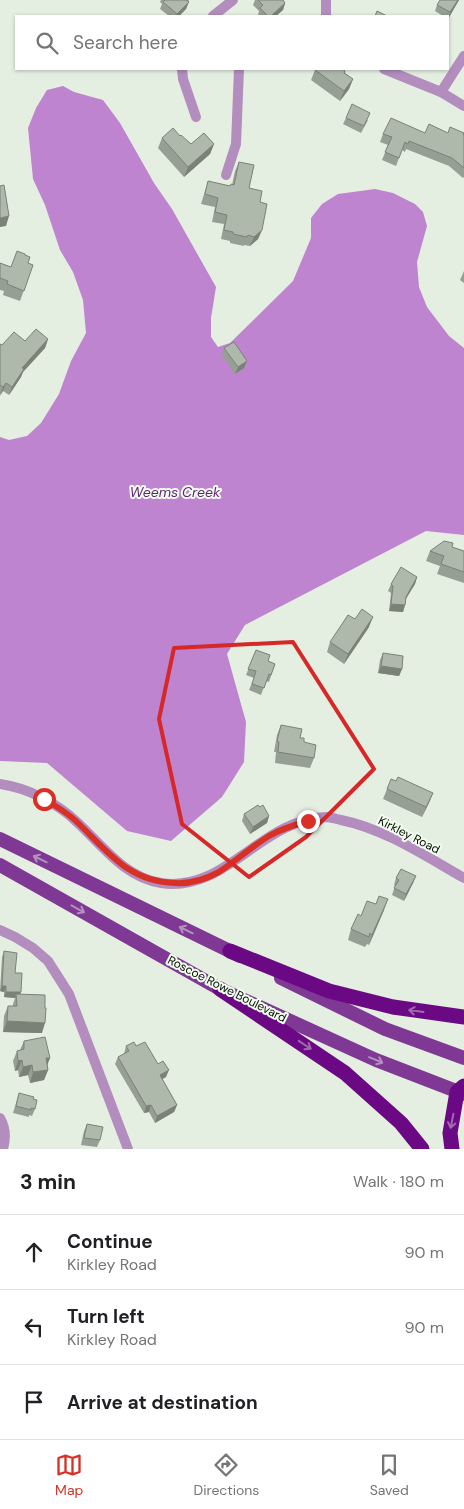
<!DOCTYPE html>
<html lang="en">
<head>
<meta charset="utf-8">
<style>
	body { margin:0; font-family:"DM Sans",sans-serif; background:#f2f2f2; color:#202124 }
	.stop { position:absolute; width:15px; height:15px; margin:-11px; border:4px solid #d93025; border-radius:50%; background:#fff }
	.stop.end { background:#d93025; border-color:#fff; box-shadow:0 1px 5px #0008 }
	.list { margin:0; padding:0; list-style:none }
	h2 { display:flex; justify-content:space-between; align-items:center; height:65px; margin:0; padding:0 20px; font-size:21px }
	h2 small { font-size:16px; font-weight:400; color:#757577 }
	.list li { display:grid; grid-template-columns:32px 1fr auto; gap:15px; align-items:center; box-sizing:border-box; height:75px; padding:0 20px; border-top:1px solid #e0e0e0 }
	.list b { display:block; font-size:19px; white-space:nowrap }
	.list p { margin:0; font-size:16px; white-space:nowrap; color:#757577 }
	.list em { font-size:16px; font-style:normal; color:#757577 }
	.icon { flex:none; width:28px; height:28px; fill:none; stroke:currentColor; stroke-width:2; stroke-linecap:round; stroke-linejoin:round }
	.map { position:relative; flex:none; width:464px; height:1149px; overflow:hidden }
	.search { position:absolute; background:#fff; box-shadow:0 1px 4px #0004; left:15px; right:15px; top:15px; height:55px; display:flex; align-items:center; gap:12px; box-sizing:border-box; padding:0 18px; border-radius:0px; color:#757577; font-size:19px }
	.sheet { height:290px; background:#fff }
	nav { display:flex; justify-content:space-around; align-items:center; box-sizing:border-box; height:70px; border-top:1px solid #e0e0e0; background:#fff; font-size:14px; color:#757577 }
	nav a { display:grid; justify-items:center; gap:2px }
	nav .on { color:#d93025 }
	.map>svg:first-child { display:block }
	.water { fill:#be84d0 }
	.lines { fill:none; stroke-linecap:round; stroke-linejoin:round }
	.minor { stroke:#b28dbe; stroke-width:10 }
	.primary { stroke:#7f3894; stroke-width:14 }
	.motorway { stroke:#6b0883; stroke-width:15 }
	.wall { fill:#969f94 }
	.shaded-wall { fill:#7a8278 }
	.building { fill:#aeb9ac; stroke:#7a8278 }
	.oneway { stroke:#b291bc }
	.oneway2 { stroke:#a16aae }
	.route { stroke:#d93025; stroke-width:6 }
	.marked { fill:none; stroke:#d62828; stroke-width:4; stroke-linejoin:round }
	.labels { text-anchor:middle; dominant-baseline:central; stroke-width:4; stroke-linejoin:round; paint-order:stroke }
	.street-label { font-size:12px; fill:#090d08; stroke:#f1fdee }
	.water-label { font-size:14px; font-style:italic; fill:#651e78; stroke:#f1fdee }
</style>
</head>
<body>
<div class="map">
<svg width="464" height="1149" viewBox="0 0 464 1149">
	<rect width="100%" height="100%" fill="#e4efe1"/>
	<path class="water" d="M63,86l11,6 29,8 17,23 34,60 18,26 44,78 -5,31v19l7,10 12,-4 63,-62 18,-43v-20l11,-14 16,-10 37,-5 18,4 22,11 8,8 4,14 -10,36 2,25 8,20 22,29 15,12v187l-38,-4 -181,94 -18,29 19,68 -2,40 -22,35 -51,44 -44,-10 -80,-68 -47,-2v-324l9,3 18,-4 14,-13 18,-29 12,-33 15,-28 -3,-33 -10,-28 -13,-22 -15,-45 -12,-26 -5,-51 8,-20 11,-18z"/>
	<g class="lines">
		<g class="minor">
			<path d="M213,16l20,-16"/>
			<path d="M326,16v-16"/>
			<path d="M182,69l1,10 13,38"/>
			<path d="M384,69l57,23 23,14"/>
			<path d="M441,92l23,-36"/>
			<path d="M226,175l10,-31 3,-75"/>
			<path d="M0,784c28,4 57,19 77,38 26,24 47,55 84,61 65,10 100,-64 165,-66 5,0 10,2 15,3 44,9 84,36 123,58"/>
			<path d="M0,930l15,7 18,11 15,13 21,33 59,155"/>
			<path d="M0,1118c6,10 6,20 3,31"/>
		</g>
		<g class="primary">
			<path d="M0,839l240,117"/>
			<path d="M0,865l220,124 156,71 88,34"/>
			<path d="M281,978l104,51 79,29"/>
		</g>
		<g class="motorway">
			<path d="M230,951l99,40 64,16 71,10"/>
			<path d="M220,989l125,84 56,50 21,26"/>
			<path d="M452,1149l-2,-16 7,-41 7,-6"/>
		</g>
	</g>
	<g class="wall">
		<path d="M161,0h28l-3,9 -7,7h-10l-9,-7 2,-5 -2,-2z"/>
		<path d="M255,0h28l2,3 -2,7 -7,6h-17l-1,-1 1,-4 -6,-6z"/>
		<path d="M459,0l-11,19v-3h-5l-8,-5 2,-6z"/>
		<path d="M315,70l30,1v2l8,6 -4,10 -9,12 -29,-21z"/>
		<path d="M346,118l22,2 -7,13 -18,-9z"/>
		<path d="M425,133h23l16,2v42l-1,1 -14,-12 -43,-17 -1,3 -3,-2 -6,16 -14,-6 6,-15 -8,-3 3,-8z"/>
		<path d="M180,136l11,8h23l-4,10 -26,23 -26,-29 4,-10z"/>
		<path d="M239,162l10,26 11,14 2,28 -4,9 -8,7 -6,-1v1l-14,-3v-2l-9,-2 3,-15 -12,-2 3,-15 -14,-3 7,-23 22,5 2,-1 3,-14z"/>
		<path d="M25,255l3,8 5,2 -13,36 -17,-6 1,-4 -4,-1v-27l11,4z"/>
		<path d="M464,271v12l-4,-3z"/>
		<path d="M48,339l-3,9 -22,24 -2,5 -12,18 -6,-4 -3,4v-51l2,1 23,-4z"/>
		<path d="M224,348l23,13 -3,7 -9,6 -13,-19z"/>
		<path d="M452,547l12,4v32l-27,-9 3,-8 -14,-5 4,-10z"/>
		<path d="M417,577l-2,7 -9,15 -1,6 -2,7 -14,-1 2,-18 -3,-2 3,-7z"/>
		<path d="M369,627l-25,37 -17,-12 3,-10z"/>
		<path d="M256,650l12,11 7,3 -6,18 -3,-1 -5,14 -12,-5 5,-12 -8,-3z"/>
		<path d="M383,653l19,16 -3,7 -21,-3 2,-13z"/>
		<path d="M281,725l19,13 4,4 10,16 -4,10 -35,-5 1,-11h-2l3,-17z"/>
		<path d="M396,781l37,12 -11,24 -39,-18 4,-10z"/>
		<path d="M260,807l9,9 -2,7 -17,11 -8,-13 2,-7z"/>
		<path d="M416,876l-3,7 -9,18 -12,-6 3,-9 -1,-1 2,-7z"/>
		<path d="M384,910l-15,35 -2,-1 -2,3 -17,-7 3,-11 10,-13z"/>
		<path d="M4,951l11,22 5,21 22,39 -39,-1 1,-16 4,-10h5v-2l2,-6 -11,-1v-5l-4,-1 2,-34z"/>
		<path d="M24,1041l26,17 -3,7 1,5 -4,10 -14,3 -2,-8 -9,2 -1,-7 -3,1 -2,-10 4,-10 3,-1z"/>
		<path d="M126,1046h10l22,18 8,13 -4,2 15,26 -3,7 -19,11 -6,-11 -5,1 -29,-49 3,-7 6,-3z"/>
		<path d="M19,1093l14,6 2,10 -3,7 -3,-1v2l-16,-4z"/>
		<path d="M87,1124l13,16 -3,7 -16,-2 3,-14z"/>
	</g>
	<g class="shaded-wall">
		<path d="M458,0h1l-11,19 2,-7z"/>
		<path d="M189,2l-3,7 -7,7h-3l1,-2z"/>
		<path d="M285,3l-2,7 -7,6h-5z"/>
		<path d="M353,79l-4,10 -9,12 4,-10z"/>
		<path d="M214,144l-4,10 -26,23 4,-10z"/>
		<path d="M9,216l-3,10 -6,1v-9z"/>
		<path d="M262,230l-4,9 -8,7 4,-9z"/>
		<path d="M48,339l-3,9 -22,24 -2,5 -12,18 3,-8 10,-19z"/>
		<path d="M247,361l-3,7 -9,6 3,-7z"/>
		<path d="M6,383l-3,8 -3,5 3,-9z"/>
		<path d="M417,577l-2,7 -12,19 3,-6z"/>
		<path d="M391,604l14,1 -2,7 -14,-1z"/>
		<path d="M373,617l-4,10 -25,37 4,-10z"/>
		<path d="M381,666l21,3 -3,7 -21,-3z"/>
		<path d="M433,793l-4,10 -7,14 4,-10z"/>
		<path d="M269,816l-2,7 -17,11 3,-7z"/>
		<path d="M416,876l-3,7 -9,18 2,-7z"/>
		<path d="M388,899l-4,11 -15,35 3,-10z"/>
		<path d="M2,986h4l-2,6 -4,-1z"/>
		<path d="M6,992h15l-2,6 -3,-4 -1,4 -11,-1z"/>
		<path d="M7,1021l38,2 -3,10 -39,-1z"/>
		<path d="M46,1058h4l-4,10z"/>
		<path d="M22,1060l-4,10 -3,1 3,-10z"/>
		<path d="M32,1065l-4,10 -9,2 4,-10z"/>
		<path d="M48,1070l-4,10 -14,3 3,-11z"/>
		<path d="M169,1070l-3,7 -9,5 3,-7z"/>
		<path d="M151,1105l-2,7 -5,1 2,-7z"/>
		<path d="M177,1105l-3,7 -19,11 2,-7z"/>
	</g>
	<g class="building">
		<path d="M165,0h21l3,2 -12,12 -14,-12z"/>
		<path d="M258,0h25l2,3 -14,13h-3l-8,-8 3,-3z"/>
		<path d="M440,0h18l-8,12 -13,-7z"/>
		<path d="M377,11l10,5h-12z"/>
		<path d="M316,69h26l3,2 -1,2 9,6 -9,12 -29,-21z"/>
		<path d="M352,104l18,9 -6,13 -18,-8z"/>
		<path d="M391,118l34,15 4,-9 19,9 2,-6 14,6 -1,1 1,1v33l-12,-10 -43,-17 -1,3 -3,-2 -6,16 -14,-6 7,-15 -9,-3z"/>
		<path d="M173,128l7,8 1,-1 10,9 13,-11 10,11 -26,23 -26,-29z"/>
		<path d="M239,162l15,3 -5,23 13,3 -2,11 7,2 -5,26 -8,7 -6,-2 -1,2 -14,-3v-2l-9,-2 3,-15 -12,-3 3,-14 -13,-4 3,-13 22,5 1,-2 3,1z"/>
		<path d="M4,185l5,31 -9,2v-32z"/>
		<path d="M17,251l8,3v1l5,2 -2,6 5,2 -9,26 -17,-7 1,-3 -8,-3v-15l11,4z"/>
		<path d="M36,329l12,10 -26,29 2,1 -12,18 -6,-4 -3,4 -3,-2v-41l2,1 12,-13 11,9z"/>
		<path d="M234,342l13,19 -9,6 -14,-19z"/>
		<path d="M444,541l9,2 -1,4 12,4v21l-23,-8 3,-8 -14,-5z"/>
		<path d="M401,567l16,10 -11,20 -1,8 -14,-1 2,-18 -2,-2z"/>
		<path d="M362,609l11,8 -25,37 -18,-12 18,-27 7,4z"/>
		<path d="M256,650l14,5 -2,6 7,3 -4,11 -2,-1 -5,14 -12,-4 4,-13 -8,-2z"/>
		<path d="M383,653l20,3 -1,13 -21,-3z"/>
		<path d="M281,725l21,4 -2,9h4v4l12,3 -2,13 -36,-6 1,-10 -2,-1z"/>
		<path d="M398,777l35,16 -7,14 -39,-18 4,-10 5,2z"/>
		<path d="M258,805l2,2 3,-2 6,11 -16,11 -9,-13z"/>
		<path d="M401,869l15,7 -10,18 -12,-6 5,-8 -3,-2z"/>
		<path d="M379,896l9,3 -16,36 -2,-2 -1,4 -18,-8 7,-15 3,2 6,-15 9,3z"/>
		<path d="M4,951l13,2 -2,20h7l-1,19h-15v-6h-4z"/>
		<path d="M16,994l29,1v13h1l-1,15 -38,-2 1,-15h9z"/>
		<path d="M45,1037l5,21h-4l2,12 -15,2 -1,-7 -9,2 -1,-7 -4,1 -1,-10 7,-2v-8z"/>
		<path d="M134,1042l2,4 9,-4 13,22 5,-3 6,9 -9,5 17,30 -20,11 -6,-11 -5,1 -28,-49 11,-6 -3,-5z"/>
		<path d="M19,1093l15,4 -1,2 4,1 -2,9 -4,-1v2l-15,-4z"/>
		<path d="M87,1124l16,3 -3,13 -16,-2z"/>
	</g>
	<defs><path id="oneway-shaft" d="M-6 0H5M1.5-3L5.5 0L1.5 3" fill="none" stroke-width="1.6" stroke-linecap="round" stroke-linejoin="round" transform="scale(1.25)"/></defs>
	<g class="oneway">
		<use href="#oneway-shaft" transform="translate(40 859) rotate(-154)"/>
		<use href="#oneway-shaft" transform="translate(78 909) rotate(29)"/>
		<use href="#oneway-shaft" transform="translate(186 930) rotate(-154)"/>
		<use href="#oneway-shaft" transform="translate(376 1060) rotate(23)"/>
	</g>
	<g class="oneway2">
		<use href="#oneway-shaft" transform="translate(416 1011) rotate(-172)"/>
		<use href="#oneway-shaft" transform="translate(305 1045) rotate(34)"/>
		<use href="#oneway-shaft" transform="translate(452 1121) rotate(101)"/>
	</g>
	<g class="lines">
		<path class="route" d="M44,799c12,7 24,14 34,24 30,29 51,59 97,60 15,1 31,-4 44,-11 17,-11 32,-25 50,-36 12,-7 25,-11 39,-15"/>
	</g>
	<path class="marked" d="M293,642l81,127 -68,68 -57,40 -67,-53 -23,-105 15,-71z"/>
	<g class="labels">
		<g class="street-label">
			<text transform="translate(409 835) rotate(27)">Kirkley Road</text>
			<text transform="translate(227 989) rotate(27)">Roscoe Rowe Boulevard</text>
		</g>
		<g class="water-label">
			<text x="175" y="492">Weems Creek</text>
		</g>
	</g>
</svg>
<div class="stop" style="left:44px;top:799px"></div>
<div class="stop end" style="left:308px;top:821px"></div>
<div class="search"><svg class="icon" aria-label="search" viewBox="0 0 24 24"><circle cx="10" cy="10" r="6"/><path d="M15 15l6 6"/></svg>Search here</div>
</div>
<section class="sheet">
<h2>3 min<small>Walk · 180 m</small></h2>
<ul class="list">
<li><svg class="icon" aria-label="ahead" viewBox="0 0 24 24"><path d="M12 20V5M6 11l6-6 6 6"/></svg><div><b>Continue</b><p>Kirkley Road</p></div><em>90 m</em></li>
<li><svg class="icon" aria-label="left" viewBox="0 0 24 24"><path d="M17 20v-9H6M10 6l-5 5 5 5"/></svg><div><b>Turn left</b><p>Kirkley Road</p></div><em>90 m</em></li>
<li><svg class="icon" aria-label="arrive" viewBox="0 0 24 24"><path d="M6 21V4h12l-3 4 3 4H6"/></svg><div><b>Arrive at destination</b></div></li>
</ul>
</section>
<nav>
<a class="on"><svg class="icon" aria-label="map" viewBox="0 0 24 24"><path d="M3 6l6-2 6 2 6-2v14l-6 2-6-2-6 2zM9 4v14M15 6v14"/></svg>Map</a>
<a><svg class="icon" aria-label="directions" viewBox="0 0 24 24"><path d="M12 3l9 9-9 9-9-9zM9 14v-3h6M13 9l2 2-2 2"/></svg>Directions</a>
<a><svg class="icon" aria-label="saved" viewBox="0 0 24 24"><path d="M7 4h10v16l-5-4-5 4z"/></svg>Saved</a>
</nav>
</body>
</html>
